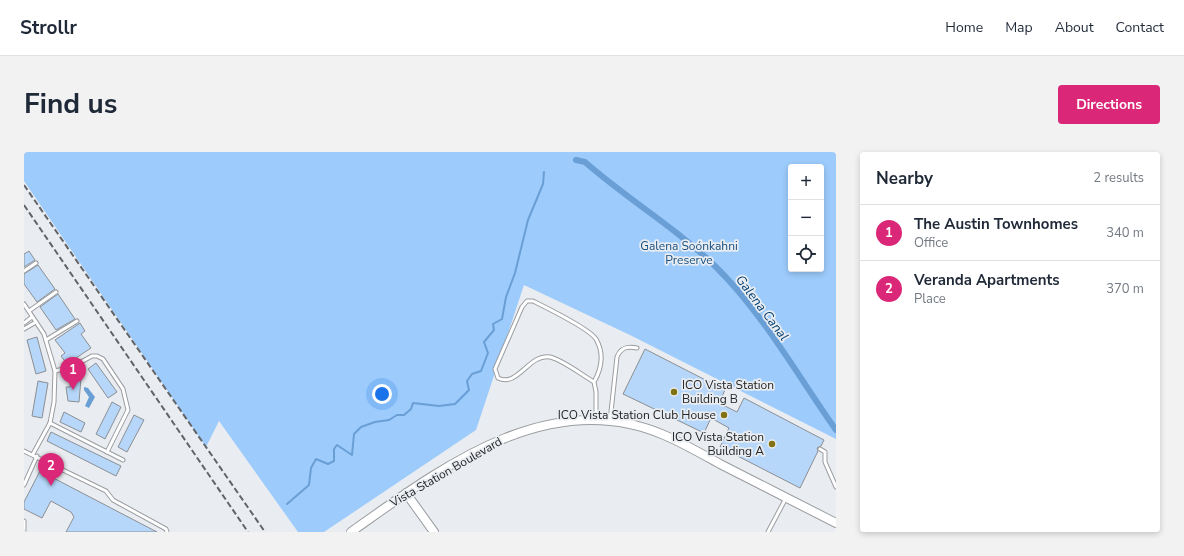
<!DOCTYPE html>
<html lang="en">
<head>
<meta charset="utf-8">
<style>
	body { margin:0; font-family:"Nunito Sans",sans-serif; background:#f2f2f3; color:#1f2937 }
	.controls { position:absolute; right:12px; top:12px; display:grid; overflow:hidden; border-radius:4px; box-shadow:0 2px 6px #0003 }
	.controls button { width:36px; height:36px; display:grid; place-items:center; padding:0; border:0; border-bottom:1px solid #e0e1e3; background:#fff; color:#1f2937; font:20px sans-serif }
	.you { position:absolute; left:358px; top:242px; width:14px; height:14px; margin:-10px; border:3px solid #fff; border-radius:50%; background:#1a73e8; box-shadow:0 0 0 6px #1a73e833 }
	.badge { display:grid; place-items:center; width:26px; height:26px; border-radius:50%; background:#db2777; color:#fff; font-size:13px; font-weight:700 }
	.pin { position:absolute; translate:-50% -33px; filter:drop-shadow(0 1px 2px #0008) }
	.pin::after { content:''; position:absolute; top:21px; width:14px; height:12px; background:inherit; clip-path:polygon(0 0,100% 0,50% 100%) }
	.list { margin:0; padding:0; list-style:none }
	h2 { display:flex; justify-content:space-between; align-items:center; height:52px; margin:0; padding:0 16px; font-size:17px }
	h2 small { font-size:13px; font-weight:400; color:#747a83 }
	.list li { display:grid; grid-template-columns:26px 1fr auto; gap:12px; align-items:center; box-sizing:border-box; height:56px; padding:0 16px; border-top:1px solid #e0e1e3 }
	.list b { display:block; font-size:15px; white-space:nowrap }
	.list p { margin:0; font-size:13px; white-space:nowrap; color:#747a83 }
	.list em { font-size:13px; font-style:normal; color:#747a83 }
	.icon { flex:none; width:22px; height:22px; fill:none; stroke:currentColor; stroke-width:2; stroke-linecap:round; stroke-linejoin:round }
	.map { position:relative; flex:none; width:812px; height:380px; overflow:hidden; border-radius:4px }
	header { display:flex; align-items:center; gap:24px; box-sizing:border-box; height:56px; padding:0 20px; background:#fff; border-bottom:1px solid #e0e1e3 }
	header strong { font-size:19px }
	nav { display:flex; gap:22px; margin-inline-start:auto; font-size:14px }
	.intro { display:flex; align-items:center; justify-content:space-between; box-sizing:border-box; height:96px; padding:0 24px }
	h1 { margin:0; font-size:28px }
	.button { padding:10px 18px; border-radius:4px; background:#db2777; color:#fff; font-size:14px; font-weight:700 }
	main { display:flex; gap:24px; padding:0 24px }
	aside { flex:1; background:#fff; border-radius:4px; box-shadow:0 2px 6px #0003 }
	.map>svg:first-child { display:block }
	.green { fill:#9ccbfc; fill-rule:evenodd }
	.water { fill:#6a9fd6 }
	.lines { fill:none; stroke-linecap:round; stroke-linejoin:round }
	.stream { stroke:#6a9fd6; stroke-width:2 }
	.canal { stroke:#6a9fd6; stroke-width:6 }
	.building { fill:#b6d7f9; stroke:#8c8f93 }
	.service-casing { stroke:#9a9da1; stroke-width:5 }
	.tertiary-casing { stroke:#9a9da1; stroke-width:10 }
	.service { stroke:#fff; stroke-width:3 }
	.tertiary { stroke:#fff; stroke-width:8 }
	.rail { stroke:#626467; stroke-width:2; stroke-dasharray:6 3; stroke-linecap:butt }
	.poi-dot { fill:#817214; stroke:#e9edf1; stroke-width:1.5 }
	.labels { text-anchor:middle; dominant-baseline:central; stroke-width:3.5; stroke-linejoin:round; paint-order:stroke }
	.park-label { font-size:12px; fill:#174f82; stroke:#e9edf1 }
	.poi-label { font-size:12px; fill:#242527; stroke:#e9edf1; text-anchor:end }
	.street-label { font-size:12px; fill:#242527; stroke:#e9edf1 }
	.water-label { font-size:13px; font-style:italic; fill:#003f71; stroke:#e9edf1 }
</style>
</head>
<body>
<header>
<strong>Strollr</strong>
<nav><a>Home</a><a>Map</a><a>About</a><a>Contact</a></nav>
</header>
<div class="intro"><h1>Find us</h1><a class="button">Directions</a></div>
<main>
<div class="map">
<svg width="812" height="380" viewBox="0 0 812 380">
	<rect width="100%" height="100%" fill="#e9edf1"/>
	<path class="green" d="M0,0h812v287l-204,-103 -108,-51 -48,145 -152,102h-26l-79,-111 -13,26 -182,-266zM767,15h30v102h-30z"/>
	<path class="water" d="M60,235l4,1 7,9 -6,11 -4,-2 4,-9 -5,-7z"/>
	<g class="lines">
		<path class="stream" d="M263,352l22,-19 2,-17 5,-9 12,5 6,-3v-12l3,-4 15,10 2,-21 7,-7 14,-5 14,-2 8,-5h7l7,-6 2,-6 26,3 16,-2 14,-14 -2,-9 5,-7 9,-3 7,-18 -4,-11 10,-12 -1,-6 9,-5 4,-22 9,-24 13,-53 15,-36 1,-12"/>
		<path class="canal" d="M552,8l9,2c42,37 90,65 130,104 47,46 83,110 121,164"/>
	</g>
	<g class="building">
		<path d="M5,99l6,9 -11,7v-13z"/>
		<path d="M14,113l17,24 -18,13 -13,-18v-10z"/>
		<path d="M34,142l17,25 -19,11 -16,-23z"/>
		<path d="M56,171l5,8 -4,3 10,14 -24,16 -6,-8 4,-3 -10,-13z"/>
		<path d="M13,185l9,34 -10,3 -9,-34z"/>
		<path d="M621,197l80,41 -6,13 18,9 7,-14 80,42 -3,6 -4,2 1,3 -18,37 -80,-41 9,-19 -18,-10 -7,15 -81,-39z"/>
		<path d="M72,211l21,29 -9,6 -20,-29z"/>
		<path d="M47,226h10l-2,24 -11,-1 -2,-14h4z"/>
		<path d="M14,229l10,2 -6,35 -10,-2z"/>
		<path d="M88,250l9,5 -16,32 -9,-5z"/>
		<path d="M40,260l21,11 -4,9 -21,-10z"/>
		<path d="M110,263l10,5 -17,32 -9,-5z"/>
		<path d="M27,280l70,34 -5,10 -69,-35z"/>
		<path d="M16,319l117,61h-91l8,-15 -3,-5 -20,-11 -9,17 -18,-9v-7z"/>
	</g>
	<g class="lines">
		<g class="service-casing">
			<g id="service">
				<path d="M0,119l12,-8"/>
				<path d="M0,152l20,30 11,37 -1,31 -4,21 -17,31"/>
				<path d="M5,159l27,-19"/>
				<path d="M0,171l8,-6"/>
				<path d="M0,177l12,-7"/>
				<path d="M22,188l31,-19"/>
				<path d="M31,219l17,-4 20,-11h5l6,3 20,30 5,21 -21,42"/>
				<path d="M570,230c-12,-7 -31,-22 -44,-25 -21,-4 -32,31 -52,21l-3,-9 27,-62 5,-6h6c12,6 57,28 63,38 8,14 6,29 -2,43l2,10v28"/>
				<path d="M586,269l7,-64c4,-10 11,-11 20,-9"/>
				<path d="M26,271l73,37"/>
				<path d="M796,297l5,3v10l11,25"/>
				<path d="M0,299l82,40 7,9 53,29 1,3"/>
				<path d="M0,333l13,-29"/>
				<path d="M0,369v10"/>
				<path d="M744,380l18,-34"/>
			</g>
		</g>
		<g class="tertiary-casing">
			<g id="tertiary">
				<path d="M382,341l28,39"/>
				<path d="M327,380c89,-63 198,-147 313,-97 19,8 38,19 56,29 39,20 77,39 116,59"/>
			</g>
		</g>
		<use href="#service" class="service"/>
		<use href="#tertiary" class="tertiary"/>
		<g class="rail">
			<path d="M0,33l241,347"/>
			<path d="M0,53l224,327"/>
		</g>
	</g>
	<g class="poi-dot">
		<circle cx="650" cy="240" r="4"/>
		<circle cx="700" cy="263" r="4"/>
		<circle cx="748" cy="292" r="4"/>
	</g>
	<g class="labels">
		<g class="park-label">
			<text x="665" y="94">Galena Soónkahni<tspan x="665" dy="14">Preserve</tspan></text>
		</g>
		<g class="poi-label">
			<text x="658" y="233" text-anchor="start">ICO Vista Station<tspan x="658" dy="14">Building B</tspan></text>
			<text x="692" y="263">ICO Vista Station Club House</text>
			<text x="740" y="285">ICO Vista Station<tspan x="740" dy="14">Building A</tspan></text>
		</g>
		<g class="street-label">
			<text transform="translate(422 320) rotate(-30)">Vista Station Boulevard</text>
		</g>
		<g class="water-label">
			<text transform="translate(738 156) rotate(53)">Galena Canal</text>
		</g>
	</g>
</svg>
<div class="controls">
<button>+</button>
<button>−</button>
<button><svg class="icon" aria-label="locate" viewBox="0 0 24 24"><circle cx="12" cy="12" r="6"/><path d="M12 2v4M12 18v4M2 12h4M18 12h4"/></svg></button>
</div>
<div class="you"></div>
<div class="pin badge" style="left:49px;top:238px">1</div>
<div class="pin badge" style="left:27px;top:334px">2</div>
</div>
<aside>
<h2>Nearby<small>2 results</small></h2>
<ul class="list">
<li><span class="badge">1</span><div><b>The Austin Townhomes</b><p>Office</p></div><em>340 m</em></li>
<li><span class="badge">2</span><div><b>Veranda Apartments</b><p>Place</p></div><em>370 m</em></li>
</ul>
</aside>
</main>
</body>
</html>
